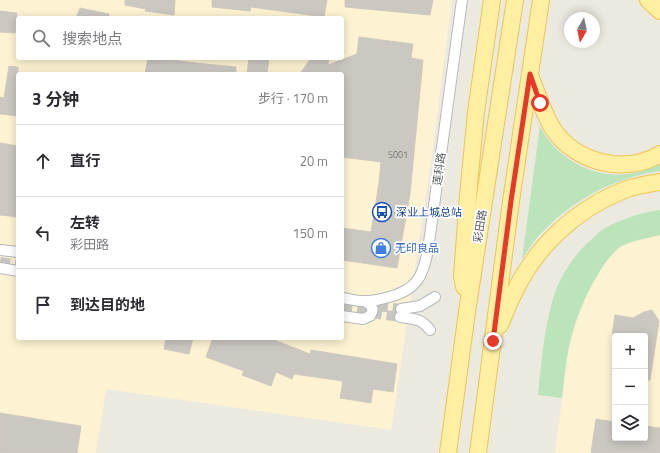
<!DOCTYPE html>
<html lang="zh">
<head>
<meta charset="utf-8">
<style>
	body { margin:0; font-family:"Titillium Web","Noto Sans SC",sans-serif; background:#f7f7f7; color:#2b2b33 }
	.controls { position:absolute; right:12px; bottom:12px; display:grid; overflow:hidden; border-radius:4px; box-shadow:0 2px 10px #0003 }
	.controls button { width:36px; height:36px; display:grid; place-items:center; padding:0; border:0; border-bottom:1px solid #e1e1e2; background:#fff; color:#2b2b33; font:20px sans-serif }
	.compass { position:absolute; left:564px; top:12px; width:36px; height:36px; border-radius:50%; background:#fff; box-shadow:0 2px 10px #0003; rotate:189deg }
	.stop { position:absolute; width:12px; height:12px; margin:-9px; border:3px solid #e7382a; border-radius:50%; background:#fff }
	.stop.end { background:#e7382a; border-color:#fff; box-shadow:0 1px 4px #0008 }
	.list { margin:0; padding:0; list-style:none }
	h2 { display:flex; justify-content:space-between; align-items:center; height:52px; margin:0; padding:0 16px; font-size:17px }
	h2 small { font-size:13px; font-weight:400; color:#7c7c81 }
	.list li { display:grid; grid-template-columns:26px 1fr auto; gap:12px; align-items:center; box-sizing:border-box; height:72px; padding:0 16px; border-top:1px solid #e1e1e2 }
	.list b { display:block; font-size:15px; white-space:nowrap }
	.list p { margin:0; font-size:13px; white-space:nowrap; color:#7c7c81 }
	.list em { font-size:13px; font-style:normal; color:#7c7c81 }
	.icon { flex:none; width:22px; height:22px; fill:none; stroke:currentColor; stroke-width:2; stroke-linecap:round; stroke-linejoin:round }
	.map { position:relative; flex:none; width:660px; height:453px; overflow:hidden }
	.search { position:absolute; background:#fff; box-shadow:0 2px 10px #0003; left:16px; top:16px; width:328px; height:44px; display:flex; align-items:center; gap:10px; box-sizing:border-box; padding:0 14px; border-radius:4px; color:#7c7c81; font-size:15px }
	.panel { position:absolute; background:#fff; box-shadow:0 2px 10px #0003; left:16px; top:72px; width:328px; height:268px; border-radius:4px }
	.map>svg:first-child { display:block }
	.commercial { fill:#fdf3d3; fill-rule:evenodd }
	.green { fill:#bbe4bb }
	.building { fill:#cbc7c1; stroke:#d0cabe }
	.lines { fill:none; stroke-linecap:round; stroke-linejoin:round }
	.street-tunnel { stroke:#c7c6c0; stroke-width:10; stroke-dasharray:10 5; stroke-linecap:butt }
	.street-casing { stroke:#b5b8bc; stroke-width:12 }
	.primary-casing { stroke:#efc454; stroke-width:18 }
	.street { stroke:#fff; stroke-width:10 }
	.primary { stroke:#feefa2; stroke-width:16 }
	.route { stroke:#e7382a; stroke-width:5 }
	.labels { text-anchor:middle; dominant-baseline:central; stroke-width:3.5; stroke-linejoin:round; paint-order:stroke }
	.number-label { font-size:9px; fill:#757779 }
	.street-label { font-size:11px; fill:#585c61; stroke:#fff }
	.transit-label { font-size:11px; fill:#164399; stroke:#fff; text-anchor:start }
	.shop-label { font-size:11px; fill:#366cbe; stroke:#fff; text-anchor:start }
</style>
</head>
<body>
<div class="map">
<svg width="660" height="453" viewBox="0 0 660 453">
	<rect width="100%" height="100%" fill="#ece9df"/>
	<g class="commercial">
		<path d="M0,0h452l-20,155 -41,275 -285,-41 -10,64h-96zM18,18h324v40h-324zM18,74h324v264h-324z"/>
		<path d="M660,235v218h-105l14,-106 6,-21 10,-28 9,-18 13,-20 14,-14 14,-5zM615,336h30v102h-30z"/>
	</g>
	<g class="green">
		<path d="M540,126c3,6 6,11 10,16 19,22 48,36 77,32 12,-1 22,-5 33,-10v7c-48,7 -92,31 -124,68 -5,6 -10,14 -14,20z"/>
		<path d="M660,210v25c-12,3 -27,5 -38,11 -8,4 -17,17 -22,25 -14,23 -26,49 -31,76 -4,17 -5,34 -7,51l-24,-3c3,-28 5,-57 12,-85 6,-28 21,-53 43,-72 3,-3 6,-6 9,-8 18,-11 38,-17 58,-20z"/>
	</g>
	<g class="building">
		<path d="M125,0h50l-1,15 -29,-4 1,-2 -21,-4z"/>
		<path d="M212,0h115l-3,17 -73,-10 -1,4 -38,-4z"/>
		<path d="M345,0h88l-3,15 -85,-8z"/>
		<path d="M80,8l29,6v4h-33z"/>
		<path d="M0,11l17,2 -2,20 -15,-1z"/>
		<path d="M359,37l54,7 -2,14 12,2 -13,134 -13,74 -55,-8v-32l29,4 8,-49 2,-21 -39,-5v-83h-42l11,-16h18l-1,7 29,-11z"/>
		<path d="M148,58h16v1l31,4 41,4v7h-91z"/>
		<path d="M249,58h20l-2,16h-20z"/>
		<path d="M9,66l9,1v49l-18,-2v-17l4,1z"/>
		<path d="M0,143l18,3v71l-18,-2z"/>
		<path d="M652,310l7,11 -9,59h-5v-44h-33l3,-21 18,3 11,-6z"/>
		<path d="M166,338h27l-4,16 -25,-5z"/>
		<path d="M213,338h56l41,16 1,-4 86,14 -4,28 -20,-3 -2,14 -31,-5 3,-17 -49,-7 -2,5 -16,-7 -5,14 -29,-11 2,-4 -38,-14z"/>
		<path d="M0,413l81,13 -4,27h-77z"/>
		<path d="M596,419l19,3v16h30v-12l15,2v25h-69z"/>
	</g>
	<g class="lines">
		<g class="street-tunnel">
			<path d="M0,262l18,3"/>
			<path d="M363,304l38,5"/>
			<path d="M342,309l58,8"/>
		</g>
		<g class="street-casing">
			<g id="street">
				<path d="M0,250l18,2"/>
				<path d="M0,268l18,3"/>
				<path d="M342,298c8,1 17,4 25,3 7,0 15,-2 22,-4 27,-7 34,-20 39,-47l34,-250"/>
				<path d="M401,309l19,-3 15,-9"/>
				<path d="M342,316l21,3 7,-3c5,-8 2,-9 -4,-15"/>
				<path d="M400,317c14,2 21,1 30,13"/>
			</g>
		</g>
		<g class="primary-casing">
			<g id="primary">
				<path d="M648,0l12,11"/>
				<path d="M530,76c8,18 13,37 23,53 23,34 72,46 107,25"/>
				<path d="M464,287l-2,-11 6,-80 8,-84 16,-112"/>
				<path d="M500,325c5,-11 9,-23 15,-34 21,-44 60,-81 107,-100 12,-5 25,-7 38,-9"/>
				<path d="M448,453l19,-141 48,-312"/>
				<path d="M478,453l33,-252 30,-201"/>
			</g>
		</g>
		<use href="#street" class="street"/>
		<use href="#primary" class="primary"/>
	</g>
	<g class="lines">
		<path class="route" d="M493,341l18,-140 19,-127 10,29"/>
	</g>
	<defs>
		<g id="bus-ring" transform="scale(1)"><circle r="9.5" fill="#fff" stroke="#1a4fb4" stroke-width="1.5"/><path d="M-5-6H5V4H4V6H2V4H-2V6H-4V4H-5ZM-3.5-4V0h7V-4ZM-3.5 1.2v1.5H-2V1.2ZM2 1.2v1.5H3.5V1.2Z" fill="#1a4fb4"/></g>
		<g id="shop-ring" transform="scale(1)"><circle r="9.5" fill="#fff" stroke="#3f7fe0" stroke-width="1.5"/><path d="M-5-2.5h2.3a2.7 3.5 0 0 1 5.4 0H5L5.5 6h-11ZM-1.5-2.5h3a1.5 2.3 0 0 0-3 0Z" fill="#3f7fe0"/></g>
	</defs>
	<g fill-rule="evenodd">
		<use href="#bus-ring" x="382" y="212"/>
		<use href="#shop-ring" x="381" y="248"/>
	</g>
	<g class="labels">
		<g class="number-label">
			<text x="398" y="154">5001</text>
		</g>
		<g class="street-label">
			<text transform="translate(439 169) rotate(-82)">莲科路</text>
			<text transform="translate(480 226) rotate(-81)">彩田路</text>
		</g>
		<g class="transit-label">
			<text x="396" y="212">深业上城总站</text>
		</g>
		<g class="shop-label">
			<text x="395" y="248">无印良品</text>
		</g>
	</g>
</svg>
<div class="controls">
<button>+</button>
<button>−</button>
<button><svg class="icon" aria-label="layers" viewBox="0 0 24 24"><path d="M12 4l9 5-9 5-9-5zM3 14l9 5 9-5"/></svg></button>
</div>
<svg class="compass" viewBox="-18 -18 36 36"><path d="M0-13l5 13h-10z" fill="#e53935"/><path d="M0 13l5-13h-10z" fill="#7c7c81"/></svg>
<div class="stop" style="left:540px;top:103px"></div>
<div class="stop end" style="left:493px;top:341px"></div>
<div class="search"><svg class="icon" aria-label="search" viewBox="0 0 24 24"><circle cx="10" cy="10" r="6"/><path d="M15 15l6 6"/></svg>搜索地点</div>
<section class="panel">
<h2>3 分钟<small>步行 · 170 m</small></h2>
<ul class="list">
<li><svg class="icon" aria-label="ahead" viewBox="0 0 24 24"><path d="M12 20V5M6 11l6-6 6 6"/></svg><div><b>直行</b></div><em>20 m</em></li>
<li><svg class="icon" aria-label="left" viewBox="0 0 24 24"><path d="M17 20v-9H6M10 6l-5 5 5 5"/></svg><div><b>左转</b><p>彩田路</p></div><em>150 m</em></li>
<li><svg class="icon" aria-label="arrive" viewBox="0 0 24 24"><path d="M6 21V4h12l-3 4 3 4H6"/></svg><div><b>到达目的地</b></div></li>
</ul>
</section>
</div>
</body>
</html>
